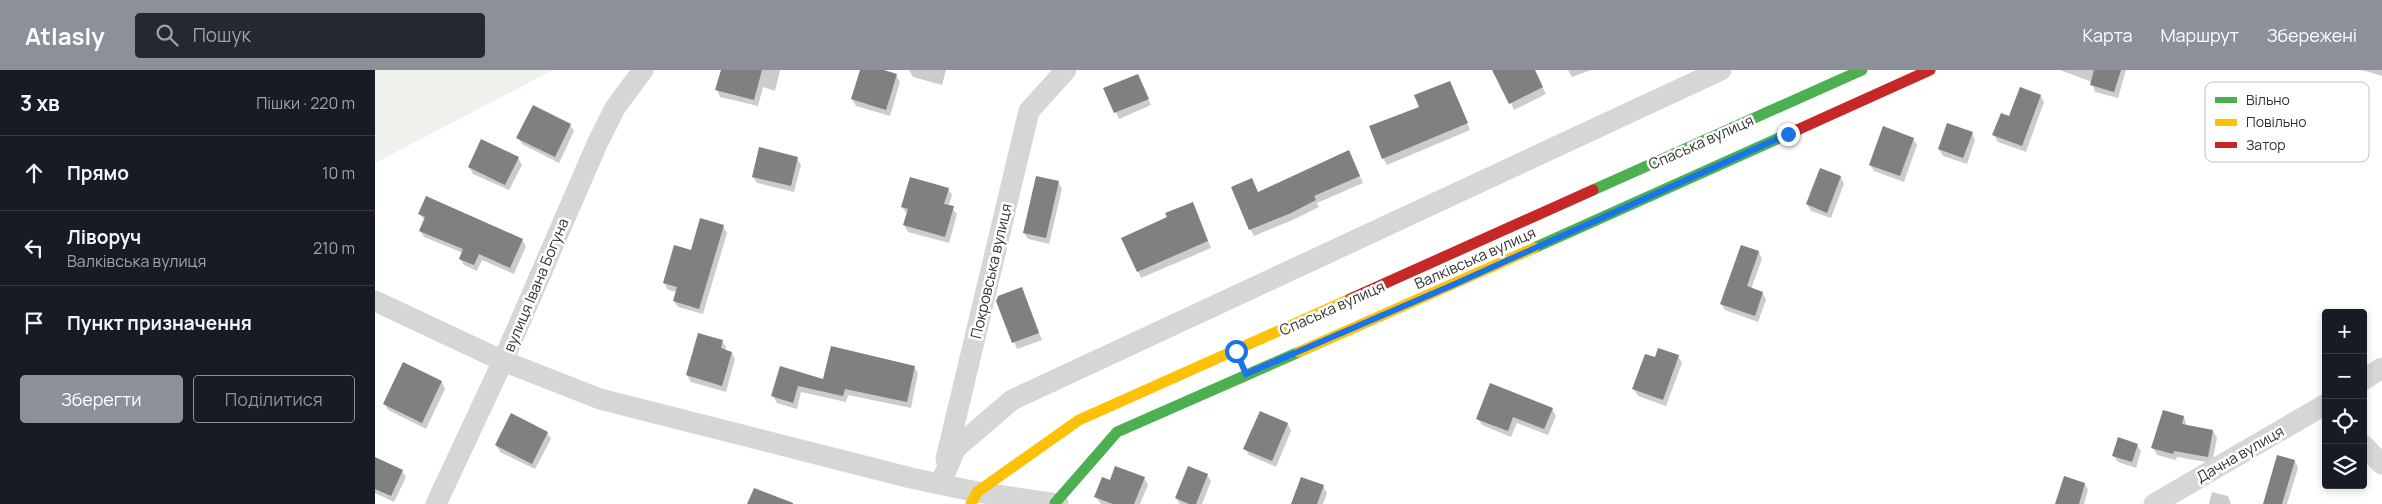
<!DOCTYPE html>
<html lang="uk">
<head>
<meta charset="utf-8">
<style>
	body { margin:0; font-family:Manrope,sans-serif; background:#242831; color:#f1f3f6 }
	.controls { position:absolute; right:15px; bottom:15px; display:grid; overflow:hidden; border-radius:5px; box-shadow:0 2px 8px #0003 }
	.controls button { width:45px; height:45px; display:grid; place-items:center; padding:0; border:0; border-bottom:1px solid #363941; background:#171b24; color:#f1f3f6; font:25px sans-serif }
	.stop { position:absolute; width:15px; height:15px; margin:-11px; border:4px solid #1a73e8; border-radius:50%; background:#fff }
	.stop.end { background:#1a73e8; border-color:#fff; box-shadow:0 1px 5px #0008 }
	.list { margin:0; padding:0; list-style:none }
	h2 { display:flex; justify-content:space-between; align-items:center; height:65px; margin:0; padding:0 20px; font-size:21px }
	h2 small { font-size:16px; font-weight:400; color:#9ea1a6 }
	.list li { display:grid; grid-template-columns:32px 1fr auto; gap:15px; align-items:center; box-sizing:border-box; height:75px; padding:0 20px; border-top:1px solid #363941 }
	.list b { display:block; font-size:19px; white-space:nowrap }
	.list p { margin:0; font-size:16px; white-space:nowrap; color:#9ea1a6 }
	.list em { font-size:16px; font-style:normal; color:#9ea1a6 }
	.actions { display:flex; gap:10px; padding:15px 20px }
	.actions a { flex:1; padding:11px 0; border:1px solid #8c9099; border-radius:5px; text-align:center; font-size:18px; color:#8c9099 }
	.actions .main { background:#8c9099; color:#fff }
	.icon { flex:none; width:28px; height:28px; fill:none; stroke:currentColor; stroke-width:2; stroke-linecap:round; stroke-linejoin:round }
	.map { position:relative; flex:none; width:2007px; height:434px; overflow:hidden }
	header { display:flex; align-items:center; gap:30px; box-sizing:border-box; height:70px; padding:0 25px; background:#8c9099; color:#fff }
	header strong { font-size:24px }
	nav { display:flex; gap:28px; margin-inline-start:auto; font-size:18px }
	.search { width:350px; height:45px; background:#242831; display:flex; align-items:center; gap:12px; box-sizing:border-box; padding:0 18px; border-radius:5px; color:#9ea1a6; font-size:19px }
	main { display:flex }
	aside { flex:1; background:#171b24 }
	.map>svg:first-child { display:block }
	.green { fill:#eff2ec }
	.shadow { fill:#0003 }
	.building { fill:#808080 }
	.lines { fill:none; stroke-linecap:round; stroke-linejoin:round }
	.street { stroke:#d6d6d6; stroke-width:21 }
	.fast { stroke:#4caf50; stroke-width:11 }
	.slow { stroke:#ffc107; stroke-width:11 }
	.jam { stroke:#c62828; stroke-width:11 }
	.route { stroke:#1a73e8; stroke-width:6 }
	.labels { text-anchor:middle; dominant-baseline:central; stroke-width:5; stroke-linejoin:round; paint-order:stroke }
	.street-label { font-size:15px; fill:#323232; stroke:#fff }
	.key { fill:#fff; stroke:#c2c2c2; stroke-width:1 }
	.key-label { font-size:14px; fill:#323232 }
</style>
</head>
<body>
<header>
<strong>Atlasly</strong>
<div class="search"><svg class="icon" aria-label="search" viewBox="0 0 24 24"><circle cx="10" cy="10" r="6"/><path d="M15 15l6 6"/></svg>Пошук</div>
<nav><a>Карта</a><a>Маршрут</a><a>Збережені</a></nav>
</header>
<main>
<aside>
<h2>3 хв<small>Пішки · 220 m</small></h2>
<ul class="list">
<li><svg class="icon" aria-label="ahead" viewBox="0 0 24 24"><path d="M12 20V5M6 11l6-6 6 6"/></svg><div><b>Прямо</b></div><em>10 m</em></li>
<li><svg class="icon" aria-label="left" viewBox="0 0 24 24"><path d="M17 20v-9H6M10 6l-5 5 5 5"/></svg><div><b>Ліворуч</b><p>Валківська вулиця</p></div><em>210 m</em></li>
<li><svg class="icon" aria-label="arrive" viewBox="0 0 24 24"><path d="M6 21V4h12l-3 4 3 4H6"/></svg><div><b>Пункт призначення</b></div></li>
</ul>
<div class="actions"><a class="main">Зберегти</a><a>Поділитися</a></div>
</aside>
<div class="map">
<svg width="2007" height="434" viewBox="0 0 2007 434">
	<rect width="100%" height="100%" fill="#fff"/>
	<path class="green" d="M0,0h178l-178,93z"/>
	<g class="shadow">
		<path d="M347,0h58l-5,21 -12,-4 -5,19 -38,-9 -3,-7z"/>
		<path d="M486,0h19l16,5 4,7 -10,34 -34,-10 -4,-7z"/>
		<path d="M534,0h37l-4,15 -29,-8z"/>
		<path d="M1120,0h39l12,24 -32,16z"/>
		<path d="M1193,0h23l-19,7z"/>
		<path d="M1685,0h66l-8,28 -23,-6 -3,-10z"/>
		<path d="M1987,0h20v6z"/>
		<path d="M766,12l10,23 -32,14 -14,-30z"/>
		<path d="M1075,12l20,48 -83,35 -4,-7z"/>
		<path d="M1666,26l3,6 -18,50 -28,-10 -4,-7 15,-18z"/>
		<path d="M195,55l4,6 -15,32 -37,-19 -4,-6z"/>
		<path d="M1597,63l3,7 -8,24 -24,-8 -4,-7z"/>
		<path d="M1538,69l4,6 -13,37 -30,-11 -4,-6z"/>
		<path d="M143,88l4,7 -13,25 -36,-16 -4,-7z"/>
		<path d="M422,88l4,7 -7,27 -37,-9 -4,-6z"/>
		<path d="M977,88l11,25 -46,20 2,4 -24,12 -41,17 -4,-7 8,-36z"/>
		<path d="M1446,100l20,7 3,7 -13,34 -20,-7 -4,-7z"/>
		<path d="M683,112l4,7 -13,55 -21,-5 -4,-6z"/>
		<path d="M573,119l4,6 -3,10 8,9 -8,29 -41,-11 -4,-7 3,-11 -5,-7z"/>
		<path d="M821,140l15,38 -70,30 -3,-7z"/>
		<path d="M45,144l102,26 4,6 -12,28 -32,-14 -5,11 -13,-6 -4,-6 3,-6 -39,-16 -4,-6 5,-10z"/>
		<path d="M348,156l4,7 -24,81 -25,-7 -4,-6 3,-9 -9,-2 -4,-7 28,-31z"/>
		<path d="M1367,176l17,6 3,7 -11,30 12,4 3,7 -8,22 -33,-12 -4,-6z"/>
		<path d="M647,218l20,52 -25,9 -19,-48z"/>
		<path d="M347,271l4,6 -1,4 7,2 3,6 -9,33 -35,-10 -4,-7z"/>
		<path d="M1303,286l4,7 -16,43 -28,-10 -4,-7 21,-30z"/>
		<path d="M29,294l38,18 3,7 -19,40 -38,-19 -3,-6z"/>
		<path d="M539,297l4,6 -7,35 -63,-13 -2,7 -45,-10 -4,17 -20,-6 -4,-7 8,-28 42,12z"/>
		<path d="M1177,339l4,7 -8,19 -31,-12 -6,14 -29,-12 -4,-6z"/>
		<path d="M885,343l28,11 3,7 -15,36 -27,-12 -4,-6z"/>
		<path d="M1809,347l3,9 26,5 4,7 -5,25 -35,-6 -1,3 -19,-5 -4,-7z"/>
		<path d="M172,363l4,6 -16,30 -35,-17 -4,-7z"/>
		<path d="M1762,375l4,6 -5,17 -18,-6 -4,-6z"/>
		<path d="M1903,386l17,5 3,7 -11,36h-22z"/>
		<path d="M0,388l27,13 4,6 -12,25 -19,-9z"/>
		<path d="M832,405l4,6 -9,23h-22l-4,-6z"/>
		<path d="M769,408l4,7 -8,19h-39l-5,-7z"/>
		<path d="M1710,414l3,6 -4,14h-27z"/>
		<path d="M948,416l4,7 -4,11h-31z"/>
		<path d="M1837,422l16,4 3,8h-22z"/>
	</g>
	<g class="building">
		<path d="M346,0h41l-8,30 -39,-10z"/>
		<path d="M485,0h24l13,4 -11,36 -35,-11z"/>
		<path d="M1117,0h43l8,17 -34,17z"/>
		<path d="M1719,0h27l-7,22 -24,-7z"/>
		<path d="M763,4l11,25 -35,14 -11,-25z"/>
		<path d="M1075,11l18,42 -86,36 -13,-33 50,-19 -5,-12z"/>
		<path d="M1645,17l21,8 -19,51 -30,-11 9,-22 8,3z"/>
		<path d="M158,35l38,19 -16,33 -39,-19z"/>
		<path d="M1572,53l26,9 -10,26 -25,-9z"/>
		<path d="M1508,56l31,12 -14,38 -31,-11z"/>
		<path d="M106,69l38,18 -14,28 -37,-18z"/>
		<path d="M384,77l39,10 -7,29 -39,-9z"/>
		<path d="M974,80l11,26 -46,20 2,4 -25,13 -42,17 -18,-43 21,-9 6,14z"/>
		<path d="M1445,98l21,8 -14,37 -21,-9z"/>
		<path d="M661,106l23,5 -13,57 -23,-5z"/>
		<path d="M535,107l39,11 -5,16 10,2 -9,31 -42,-12 5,-16 -7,-2z"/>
		<path d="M51,126l97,43 -13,29 -31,-14 -5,11 -15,-6 4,-10 -44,-18 6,-14 -7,-3z"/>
		<path d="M818,132l15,39 -71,31 -16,-34 46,-21 -2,-4z"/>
		<path d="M325,148l24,7 -25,84 -26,-8 4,-14 -14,-4 11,-38 17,5z"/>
		<path d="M1366,175l18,6 -12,35 16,6 -8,24 -35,-12z"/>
		<path d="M647,217l17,46 -27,10 -16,-42 2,-5z"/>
		<path d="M323,263l25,7 -2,8 11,4 -10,34 -36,-11z"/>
		<path d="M456,276l84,20 -8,36 -62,-13 -2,7 -45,-10 -5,17 -22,-7 9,-30 43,13z"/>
		<path d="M1283,278l21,7 -16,45 -31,-11 13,-35 10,3z"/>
		<path d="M28,292l39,19 -20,42 -39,-19z"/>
		<path d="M1115,313l63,25 -9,21 -31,-12 -5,14 -32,-12z"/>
		<path d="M1788,340l21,6 -2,8 31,6 -5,27 -34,-6 -1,3 -22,-6z"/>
		<path d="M885,341l28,12 -16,38 -29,-12z"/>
		<path d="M136,343l37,19 -16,32 -37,-19z"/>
		<path d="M1743,367l20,7 -6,18 -20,-6z"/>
		<path d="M1902,385l18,5 -13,44h-19z"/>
		<path d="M0,387l28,13 -12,26 -16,-7z"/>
		<path d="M740,396l30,11 -11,27h-21l-19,-7 8,-20 8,3z"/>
		<path d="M813,396l20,8 -12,30h-7l-14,-6z"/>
		<path d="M1689,406l21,7 -6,21h-24z"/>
		<path d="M926,407l23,8 -7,19h-26z"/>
		<path d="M379,418l39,15v1h-46z"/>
	</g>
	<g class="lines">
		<g class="street">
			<path d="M0,231l128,60 97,38 311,79 66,14 81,12"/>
			<path d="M1988,310l19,-12"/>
			<path d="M1988,375l19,19"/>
			<path d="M571,389l83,-348 37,-41"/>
			<path d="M565,414l16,-36 56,-48 709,-330"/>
			<path d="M61,434l67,-143 94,-217 18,-36 28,-38"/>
			<path d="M1779,434l172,-100"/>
		</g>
		<g class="fast">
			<path d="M1218,120l269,-120"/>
			<path d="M1159,178l263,-118"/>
			<path d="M680,433l62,-71 182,-80"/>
		</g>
		<g class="slow">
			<path d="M924,282l235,-104"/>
			<path d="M596,434l6,-12 102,-72 271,-121"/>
		</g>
		<g class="jam">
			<path d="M1422,60l133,-60"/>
			<path d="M975,229l243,-109"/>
		</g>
	</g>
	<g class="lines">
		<path class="route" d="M861,281l10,23 209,-90 333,-150"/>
	</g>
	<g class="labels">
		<g class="street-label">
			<text transform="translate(1326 72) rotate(-24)">Спаська вулиця</text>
			<text transform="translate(1100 188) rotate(-24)">Валківська вулиця</text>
			<text transform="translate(616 201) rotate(-77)">Покровська вулиця</text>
			<text transform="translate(161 215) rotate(-67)">вулиця Івана Богуна</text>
			<text transform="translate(957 238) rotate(-24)">Спаська вулиця</text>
			<text transform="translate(1865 384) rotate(-30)">Дачна вулиця</text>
		</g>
	</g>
	<rect x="1830" y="12" width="164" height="80" rx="8" class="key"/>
	<rect x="1840" y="27" width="22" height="6" fill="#4caf50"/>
	<rect x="1840" y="49" width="22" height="7" fill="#ffc107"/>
	<rect x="1840" y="72" width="22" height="6" fill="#c62828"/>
	<g class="key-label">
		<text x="1871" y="35">Вільно</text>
		<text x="1871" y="57">Повільно</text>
		<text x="1871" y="80">Затор</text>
	</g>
</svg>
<div class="controls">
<button>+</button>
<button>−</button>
<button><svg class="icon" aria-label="locate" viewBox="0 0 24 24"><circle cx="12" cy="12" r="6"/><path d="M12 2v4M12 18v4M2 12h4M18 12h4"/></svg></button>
<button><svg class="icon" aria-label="layers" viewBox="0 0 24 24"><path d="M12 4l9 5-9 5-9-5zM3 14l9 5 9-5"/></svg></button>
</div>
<div class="stop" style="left:861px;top:281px"></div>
<div class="stop end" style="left:1413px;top:64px"></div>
</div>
</main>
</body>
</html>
